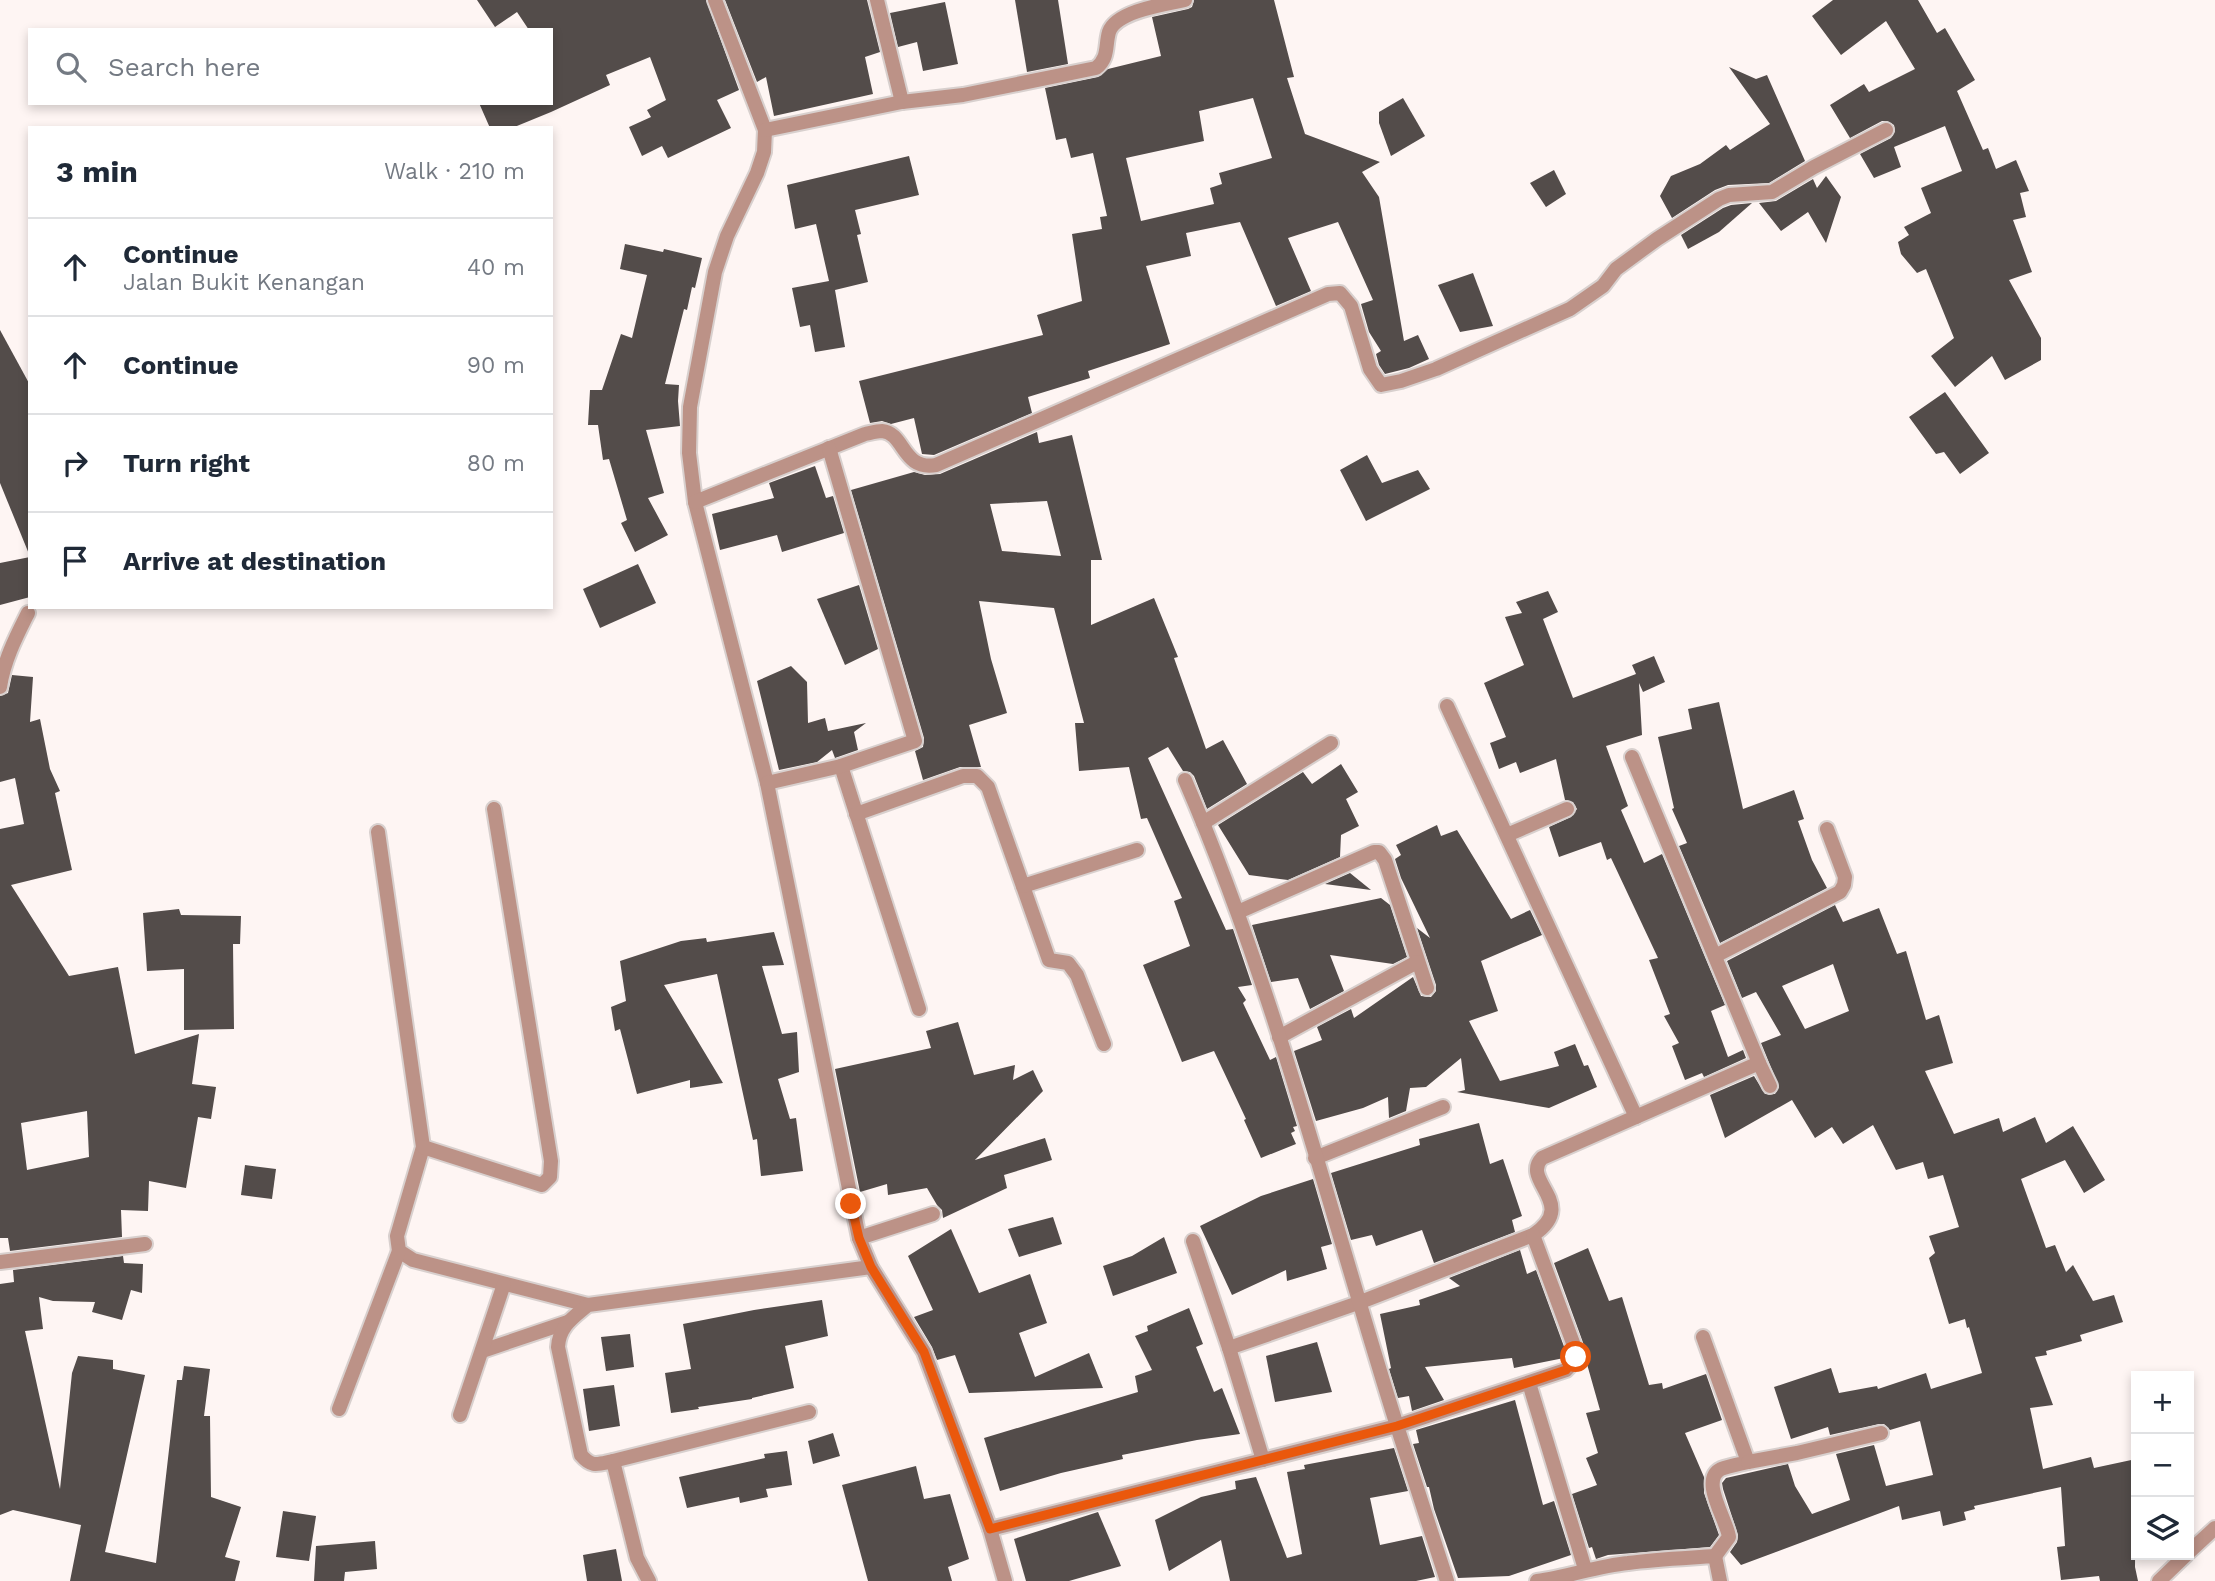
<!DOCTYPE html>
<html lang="en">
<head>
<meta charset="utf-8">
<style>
	body { margin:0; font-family:"Work Sans",sans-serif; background:#f6f6f7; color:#1f2937 }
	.controls { position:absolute; right:21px; bottom:21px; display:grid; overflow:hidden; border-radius:0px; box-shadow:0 4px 10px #0003 }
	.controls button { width:63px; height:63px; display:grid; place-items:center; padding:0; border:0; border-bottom:2px solid #e0e1e3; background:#fff; color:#1f2937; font:35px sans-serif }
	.stop { position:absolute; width:21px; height:21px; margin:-16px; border:5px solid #ea580c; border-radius:50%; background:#fff }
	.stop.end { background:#ea580c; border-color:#fff; box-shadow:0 2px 7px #0008 }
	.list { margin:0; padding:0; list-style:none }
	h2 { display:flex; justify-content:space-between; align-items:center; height:91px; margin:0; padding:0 28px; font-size:30px }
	h2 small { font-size:23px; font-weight:400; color:#747a83 }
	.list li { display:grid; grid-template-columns:46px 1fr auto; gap:21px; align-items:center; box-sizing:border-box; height:98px; padding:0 28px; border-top:2px solid #e0e1e3 }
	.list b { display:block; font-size:26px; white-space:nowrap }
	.list p { margin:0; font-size:23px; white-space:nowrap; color:#747a83 }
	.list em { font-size:23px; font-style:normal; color:#747a83 }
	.icon { flex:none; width:38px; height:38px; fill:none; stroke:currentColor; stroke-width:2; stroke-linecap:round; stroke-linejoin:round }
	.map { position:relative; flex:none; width:2215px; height:1581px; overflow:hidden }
	.search { position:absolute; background:#fff; box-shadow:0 4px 10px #0003; left:28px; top:28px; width:525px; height:77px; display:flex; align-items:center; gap:18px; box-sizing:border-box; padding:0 24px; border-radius:0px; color:#747a83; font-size:26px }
	.panel { position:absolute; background:#fff; box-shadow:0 4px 10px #0003; left:28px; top:126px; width:525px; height:483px; border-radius:0px }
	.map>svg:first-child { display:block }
	.building { fill:#534c4a; fill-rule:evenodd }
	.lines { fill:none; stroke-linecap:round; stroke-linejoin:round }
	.street-casing { stroke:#d8d0ce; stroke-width:18 }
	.street { stroke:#bc9287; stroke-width:14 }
	.route { stroke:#ea580c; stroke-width:9 }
</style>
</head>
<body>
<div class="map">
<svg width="2215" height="1581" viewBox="0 0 2215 1581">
	<rect width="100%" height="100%" fill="#fef5f3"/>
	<g class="building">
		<path d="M477,0h229l33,90 -22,10 14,28 -63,30 -6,-12 -20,10 -13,-29 22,-10 -4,-7 19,-10 -16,-43 -44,18 4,10 -59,27 -39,16h-22l-11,-25h72v-73h-22l-12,-18 -22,15z"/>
		<path d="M725,0h142l13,52 -15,5 8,37 -99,22 -8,-39 -9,5z"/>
		<path d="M1015,0h43l10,64 -41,8z"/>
		<path d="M1194,0h80l20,77 -7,1 18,56 75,28 -18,10 17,25 25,144 14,-6 11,24 -20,9 -24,6 -6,-9 -3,-11 5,-3 -12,-19 -8,-28 12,-4 -35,-78 -50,16 23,53 -35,15 -36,-84 -54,11 5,23 -45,10 24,78 -82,27 2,7 -62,19 4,16 -98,42 -12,-1 -8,-36 -23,6 -9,-3 -12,2 -11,-42 184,-46 -6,-20 45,-14 -10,-67 30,-5 -2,-12 7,-1 -14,-63 -22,5 -5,-20 -10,2 -11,-52 53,-11 10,-8 53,-13 -9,-39 36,-8 4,-2zM1253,98l19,60 -53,15 3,11 -12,4 4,16 -73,17 -15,-63 78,-17 -5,-30z"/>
		<path d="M1833,0h85l19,33 8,-5 30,52 -18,11 26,59 5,-2 8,21 20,-9 13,31 -9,2 6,24 -13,3 19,52 -23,8 32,58v22l-36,20 -13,-24 -37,31 -24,-31 23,-18 -28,-69 -9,4 -16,-19 -3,-12 11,-7 -5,-8 27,-14 -10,-25 41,-17 -17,-45 -51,21 7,20 -27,11 -14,-24 31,-16 4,-7 -1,-6 -7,-4h-5l-32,17 -20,-33 34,-21 5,8 46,-23 -29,-48 -45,34 -29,-39z"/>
		<path d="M945,2l13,62 -35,7 -6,-29 -19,5 -8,-34z"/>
		<path d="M1729,67l27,12 11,-4 38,86 -36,22 -41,2 -13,5 -43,28 -12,-22 11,-20 29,-12 26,-19 4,5 40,-26z"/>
		<path d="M1403,98l22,38 -34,20 -12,-33v-11z"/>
		<path d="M909,156l10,39 -64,15 6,24 -4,1 11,47 -33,8 10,57 -30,5 -5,-27 -10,2 -8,-39 37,-7 -13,-57 -21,5 -8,-44z"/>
		<path d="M1554,170l12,24 -20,13 -16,-24z"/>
		<path d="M1826,176l15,21 -15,46 -18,-31 -27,19 -22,-28 17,-2 37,-22 4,9z"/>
		<path d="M1752,203l-33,29 -31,17 -7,-14 42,-27 8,-3z"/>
		<path d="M625,244l38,8 1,-3 38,9 -7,30 -3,-1 -5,23 -3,-1 -19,75 14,1 -1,16 2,25 -34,4 18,63 -16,5 20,37 -33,17 -14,-29 6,-3 -18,-61 -6,1 -5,-35h-10l2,-35h12l19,-56 11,4 15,-63 -27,-6z"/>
		<path d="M1473,273l20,53 -33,6 -22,-47z"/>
		<path d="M0,330l30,55 -1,169 -29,-71z"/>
		<path d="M1945,392l44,61 -29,21 -16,-22 -8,2 -27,-37z"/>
		<path d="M1037,432l2,11 33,-8 30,125h-11v65l63,-27 24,59 -4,1 32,91 17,-9 24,44 -40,25 -13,-33 -4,-4 -7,-1 -15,-24 -20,11 78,172 7,-1 19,56 -14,2 8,13 -3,3 27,57 6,-3 21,69 -4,1 2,4 -4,2 5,11 -35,14 -17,-38 2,-1 -32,-68 -32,11 -39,-97 47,-19 -16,-45 8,-3 -35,-80 -6,1 -12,-52 -50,4 -4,-48h9l-30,-115 -75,-7 12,58 16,54 -38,12 12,42h-21l-37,13 -8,-29 8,-4 1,-9 -73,-248 63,-18 11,3 15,-1zM1047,501l14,55 -59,-5 -12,-47z"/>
		<path d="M1367,455l15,28 36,-13 12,19 -64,32 -26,-51z"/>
		<path d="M815,466l11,32 7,-2 11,37 -62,19 -5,-17 -57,15 -8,-36 62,-16 -5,-15z"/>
		<path d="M30,557v40l-30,8v-42z"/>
		<path d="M638,564l18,39 -56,25 -17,-39z"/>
		<path d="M859,585l19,64 -33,16 -28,-66z"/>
		<path d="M1548,591l10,21 -15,7 30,79 63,-24 -4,-9 22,-9 11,26 -22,10 -4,-9 3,52 -36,11 22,60 -7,4 23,53 18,-9 63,151 -14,6 17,46 15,-7 3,8 -42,19 -2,-4 -17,7 -13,-34 7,-3 -15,-27 6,-2 -21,-54 9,-2 -47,-100 -4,2 -6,-18 -42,15 -10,-30 22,-10 6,-8 -4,-7 -8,-2 -9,-41 -36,14 -4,-11 -17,7 -9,-26 16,-6 -22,-54 40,-18 -19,-48 17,-4 -6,-11z"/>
		<path d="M791,666l16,16 1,41 17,-5 3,13 38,-8 -12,9 4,18 -23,8 -3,-8 -15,12 -38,8 -22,-89z"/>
		<path d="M12,675l21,2 -3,45 10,-3 10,50 10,22 -5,2 17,77 -61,15 58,91 49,-9 17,87 64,-20 -7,50 24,3 -5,32 -13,-2 -12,71 -37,-7 -1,30 -27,-1 1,27 -112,14 -2,-13h-8v-409l24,-5 -9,-46 -15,4v-86l8,-3zM87,1111l2,46 -62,13 -6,-47z"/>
		<path d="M1719,702l24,107 51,-19 10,29 -6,2 14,39 15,28 -107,55 -41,-97 8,-3 -15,-34 2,-1 -16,-71 34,-8 -4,-20z"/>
		<path d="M1341,764l17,28 -12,7 13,27 -18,9 -1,22 -52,23 -39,-5 -31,-50 85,-53 9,12z"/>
		<path d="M1437,825l4,11 16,-6 54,89 19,-9 12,25 -61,26 17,50 -29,10 31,60 59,-15 -5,-14 21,-8 9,22 4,-1 9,22 -48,21 -92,-16 8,-2 -4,-32 -35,29 -16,1 -4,23 -17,7 -1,-21 -25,11 -47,13 -22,-70 28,-11 -5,-13 34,-18 3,9 59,-41 8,19 10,1 5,-6v-6l-19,-57 13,10 -29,-60 -6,-19 6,-4 -5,-10z"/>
		<path d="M1350,873l21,17 -46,-6z"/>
		<path d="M1381,898l9,7 17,52 -14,7 -63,-9 14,36 -34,18 -12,-31 -27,4 -19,-57z"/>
		<path d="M1835,905l8,17 36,-14 18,46 9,-3 20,69 13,-5 14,48 -28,8 29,63 45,-16 4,14 32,-15 11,26 27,-17 32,54 -21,13 -19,-33 -44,19 25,69 9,-3 11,27 7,-7 20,36 21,-6 9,27 -43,13 2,6 -36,10 1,4 -12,2 18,48 -23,3 13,61 48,-12 3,11 42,-9 -1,108 3,14h-38l-1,-5 -38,4 -4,-33 8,-1 -4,-59 -87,19 1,3 -11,3 2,8 -23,6 -3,-15 -38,9 -3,-14 -158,59 -11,-13 7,-10 1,-7 -15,-46 -1,-6 4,-5 62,-14 7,22 17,28 38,-14 -14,-46 38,-9 12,41 47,-11 -13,-54 -30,9 -6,-6h-5l-49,11 -2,-8 -37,12 -17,-52 57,-19 8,25 38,-7 1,3 48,-16 5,16 51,-16 -13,-46 -2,1 -2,-9 -16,5 -20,-66 6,-5 -6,-17 30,-9 -16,-52 -15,4 -5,-17 -27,8 -23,-45 -30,19 -11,-17 -17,11 -23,-38 -67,38 -15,-43 44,-19 11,18h10l4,-7 -18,-44 20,-8 -25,-43 -14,6 -15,-37zM1833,964l16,47 -44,18 -23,-43z"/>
		<path d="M179,909l2,6 60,1 -1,28h-7l1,85 -50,1v-61l-37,2 -4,-58z"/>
		<path d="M774,932l10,33 -22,1 20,68 15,-2 2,40 -21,7 12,40 6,-1 7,53 -42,5 -4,-37 -4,1 -36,-166 -53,11 59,98 -33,5v-8l-53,14 -17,-65 -5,2 -4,-24 15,-6 -6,-40 61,-20 25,-3 1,4z"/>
		<path d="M958,1022l16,53 41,-10 -2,15 20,-10 10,21 -68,69 70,-22 7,22 -48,15 3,13 -64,30 -1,-8 -5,-5 -10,-17 -39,7 -1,-11 -27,8 -25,-123 96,-21 -5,-17z"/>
		<path d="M1479,1123l11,41 13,-5 19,57 -10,4 3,12 -81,31 -12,-33 -46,16 -4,-11 -21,5 -20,-67 89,-28 -1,-6z"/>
		<path d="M245,1165l31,4 -4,30 -31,-4z"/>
		<path d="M1313,1179l19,65 -11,3 6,22 -40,12 -1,-11 -54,25 -32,-69 61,-30z"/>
		<path d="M1053,1217l9,27 -43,13 -11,-28z"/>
		<path d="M951,1229l28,64 51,-19 17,49 -28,10 16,44 54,-24 14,35 -134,5 -14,-38 -18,5 -5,-13 -18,-30 19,-7 -25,-54z"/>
		<path d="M1164,1237l13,36 -64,23 -10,-30 29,-10z"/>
		<path d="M1588,1248l21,53 13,-4 27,88 13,-2 1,6 43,-15 16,46 -37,13 19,44v16l15,42 -9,12 -102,8 -12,4 -4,-12 -3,1 -17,-54 25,-9 -11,-27 12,-5 -12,-40 14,-3 -15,-53v-9l-31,-85z"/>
		<path d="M1520,1250l7,24 9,-4 30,82 -2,6 -50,10 -2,-10 -87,9 19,33 -32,11 -3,-15 -11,2 -9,-29 2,-1 -11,-54 40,-9 -1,-5 41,-14 -11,-8z"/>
		<path d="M123,1256l1,7 19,1 -1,29 -11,-3 -9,30 -30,-8 3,-10 -42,-1 -14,-4 4,32 -18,2 35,158 12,-116 6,-17 35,4v9l32,6 -40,177 51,11 21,-183h5l2,-14 26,3 -6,47h6l1,81 30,10 -16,50 15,4 -5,20h-165l11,-56 -68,-15 -13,5v-231l14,-2 -1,-12z"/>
		<path d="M822,1300l6,36 -43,10 9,42 -42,10v1l-54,8 1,2 -28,4 -6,-40 26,-4 -8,-45 71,-14z"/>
		<path d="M1189,1308l14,36 -7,3 18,45 8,-4 18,46 -43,6 -75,15 1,4 -62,14 -61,18 -16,-53 154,-46 -3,-16 17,-6 -17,-34 13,-5 -1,-5z"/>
		<path d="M630,1334l4,33 -28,4 -5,-34z"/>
		<path d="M1317,1342l15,50 -57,10 -9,-46z"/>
		<path d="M614,1385l6,41 -31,5 -6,-42z"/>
		<path d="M1515,1400l28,105 11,-4 17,54 -62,21 -51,2 -24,-69 -5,-22h-2l-14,-43 6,-1 -3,-13z"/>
		<path d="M833,1433l7,23 -27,8 -5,-23z"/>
		<path d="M1394,1448l14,43 -38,7 10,47 42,-9 13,41 -19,4h-186l-9,-41 -52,31 -14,-51 46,-23 35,-8 -1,-8 21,-4 31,81 15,-4 -15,-82 18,-3 -1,-4z"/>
		<path d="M787,1451l5,34 -26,4 2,8 -28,6 -1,-6 -52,11 -8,-31 86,-19 -1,-4z"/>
		<path d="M916,1466l8,33 26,-5 19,65 -21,8 4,14h-84l-26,-96z"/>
		<path d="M283,1511l33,5 -7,45 -33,-4z"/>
		<path d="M1098,1512l23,54 -52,15h-43l-12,-42z"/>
		<path d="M375,1541l2,28 -32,3 -1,9h-30l2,-35z"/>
		<path d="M616,1549l6,32h-35l-4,-26z"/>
	</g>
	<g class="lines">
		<g class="street-casing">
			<g id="street">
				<path d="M715,0l50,130 -1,22 -7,21 -30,63 -12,36 -25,135 -1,46 6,49 72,281 92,455 12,29 53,85 66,177 15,52"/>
				<path d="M877,0l25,102"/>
				<path d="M765,130l137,-28 61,-7 133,-27c13,-10 9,-22 13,-36 7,-21 57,-28 76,-32"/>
				<path d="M695,502l170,-68c5,-1 12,-3 17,-3 23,2 20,40 54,34l392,-171 12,-1 11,13 19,63 11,16 20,-4 35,-12 134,-60 33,-23 13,-17 41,-30 62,-40 10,-4 43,-3 42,-25 72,-37"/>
				<path d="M0,687c4,-27 16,-50 28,-74"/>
				<path d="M1447,706l189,411"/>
				<path d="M841,766l78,243"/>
				<path d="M767,783l74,-17 74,-25 -86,-293"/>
				<path d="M856,814l107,-38h14l11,11 61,173 19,3 9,12 27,69"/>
				<path d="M1203,823l128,-80"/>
				<path d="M378,832l45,315 -26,89 2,15 14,9 175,45"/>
				<path d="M1507,835l60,-26"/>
				<path d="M1023,886l114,-36"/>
				<path d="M1238,912l136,-60h5l6,8 42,128"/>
				<path d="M1715,956l125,-64 4,-7 1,-8 -18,-48"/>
				<path d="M1279,1037l138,-75"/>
				<path d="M1759,1063l11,23"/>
				<path d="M423,1147l119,38 8,-8 1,-16 -57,-352"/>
				<path d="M1315,1158l128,-51"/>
				<path d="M859,1238l74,-24"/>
				<path d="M1193,1241l36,107 34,112"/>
				<path d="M0,1262l145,-18"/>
				<path d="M1703,1337l45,125c-8,2 -19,4 -27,7 -22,11 6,51 8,68l-14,19"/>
				<path d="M1229,1348l129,-45 175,-68c47,-31 -13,-54 9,-77l217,-95 -127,-306"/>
				<path d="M482,1351l86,-29"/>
				<path d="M1529,1383l56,186"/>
				<path d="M339,1409l60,-158"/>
				<path d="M460,1415l44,-131"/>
				<path d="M613,1461l196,-49"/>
				<path d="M1748,1462l49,-9 84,-20"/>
				<path d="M990,1529l407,-103c-68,-216 -122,-438 -212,-646"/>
				<path d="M2189,1552l26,-24"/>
				<path d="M649,1581l-12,-23 -24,-97c-15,3 -21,7 -32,-6l-23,-108c1,-21 16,-30 30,-42l283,-38"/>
				<path d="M1447,1581l-50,-155 169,-56c6,-5 10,-10 10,-19l-43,-116"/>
				<path d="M1537,1581c31,-4 60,-15 91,-18 28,-4 58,-5 87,-7l5,25"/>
				<path d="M2159,1581l27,-26"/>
			</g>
		</g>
		<use href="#street" class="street"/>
	</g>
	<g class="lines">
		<path class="route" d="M851,1204l8,34 12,29 53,85 66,177 407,-103 169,-56 10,-13"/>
	</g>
</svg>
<div class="controls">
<button>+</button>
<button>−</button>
<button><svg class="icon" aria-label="layers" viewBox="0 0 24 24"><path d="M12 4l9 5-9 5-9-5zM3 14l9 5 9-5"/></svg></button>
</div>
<div class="stop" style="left:1576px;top:1357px"></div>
<div class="stop end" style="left:851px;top:1204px"></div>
<div class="search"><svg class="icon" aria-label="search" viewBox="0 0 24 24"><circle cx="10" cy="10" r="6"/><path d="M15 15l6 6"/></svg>Search here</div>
<section class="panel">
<h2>3 min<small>Walk · 210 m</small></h2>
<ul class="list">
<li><svg class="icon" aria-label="ahead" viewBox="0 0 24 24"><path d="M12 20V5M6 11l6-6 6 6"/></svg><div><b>Continue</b><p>Jalan Bukit Kenangan</p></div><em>40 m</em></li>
<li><svg class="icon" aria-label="ahead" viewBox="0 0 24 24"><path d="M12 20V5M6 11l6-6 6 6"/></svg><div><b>Continue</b></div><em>90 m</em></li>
<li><svg class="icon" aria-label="right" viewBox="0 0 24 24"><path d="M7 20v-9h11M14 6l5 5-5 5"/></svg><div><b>Turn right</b></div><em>80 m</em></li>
<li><svg class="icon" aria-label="arrive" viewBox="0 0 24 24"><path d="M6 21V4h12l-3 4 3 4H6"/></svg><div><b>Arrive at destination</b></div></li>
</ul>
</section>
</div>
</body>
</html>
